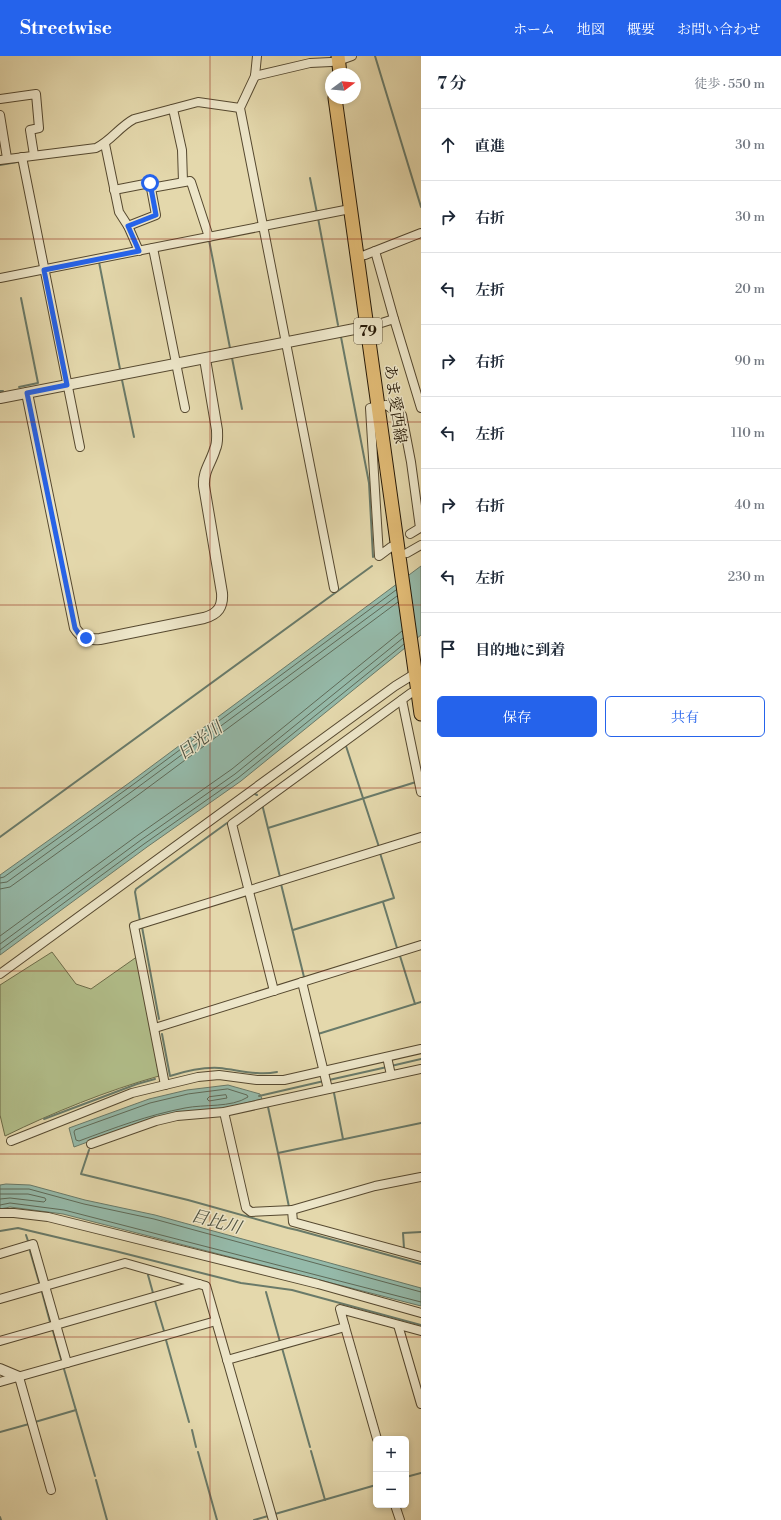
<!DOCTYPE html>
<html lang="ja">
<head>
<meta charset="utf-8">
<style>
	body { margin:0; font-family:"Libre Bodoni","Noto Serif JP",serif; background:#f2f2f3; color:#1f2937 }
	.controls { position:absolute; right:12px; bottom:12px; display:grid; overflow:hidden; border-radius:6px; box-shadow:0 2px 6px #0003 }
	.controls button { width:36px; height:36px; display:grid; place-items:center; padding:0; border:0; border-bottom:1px solid #e0e1e3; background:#fff; color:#1f2937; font:20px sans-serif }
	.compass { position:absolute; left:325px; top:12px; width:36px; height:36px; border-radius:50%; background:#fff; box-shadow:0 2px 6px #0003; rotate:74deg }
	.stop { position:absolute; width:12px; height:12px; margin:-9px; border:3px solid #2563eb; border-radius:50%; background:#fff }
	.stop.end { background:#2563eb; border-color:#fff; box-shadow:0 1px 4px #0008 }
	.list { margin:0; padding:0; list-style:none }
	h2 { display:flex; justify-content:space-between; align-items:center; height:52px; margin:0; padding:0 16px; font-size:17px }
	h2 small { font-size:13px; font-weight:400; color:#747a83 }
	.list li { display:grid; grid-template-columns:26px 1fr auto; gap:12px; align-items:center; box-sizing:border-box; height:72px; padding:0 16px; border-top:1px solid #e0e1e3 }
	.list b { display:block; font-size:15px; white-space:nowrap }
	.list em { font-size:13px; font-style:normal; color:#747a83 }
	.actions { display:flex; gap:8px; padding:12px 16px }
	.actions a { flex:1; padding:9px 0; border:1px solid #2563eb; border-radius:6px; text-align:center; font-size:14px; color:#2563eb }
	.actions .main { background:#2563eb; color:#fff }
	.icon { flex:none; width:22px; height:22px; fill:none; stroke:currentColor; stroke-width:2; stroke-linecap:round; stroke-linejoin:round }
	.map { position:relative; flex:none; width:421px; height:1464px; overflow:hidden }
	header { display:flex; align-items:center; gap:24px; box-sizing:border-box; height:56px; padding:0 20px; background:#2563eb; color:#fff }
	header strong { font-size:19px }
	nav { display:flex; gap:22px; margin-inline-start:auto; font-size:14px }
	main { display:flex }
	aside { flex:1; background:#fff }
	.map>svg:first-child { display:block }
	.green { fill:#b2bf8b; stroke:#6c6c49 }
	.water { fill:#95baaa; stroke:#697a69 }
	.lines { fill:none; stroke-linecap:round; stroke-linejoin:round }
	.shore { stroke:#5e6a58; stroke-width:1 }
	.stream { stroke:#697a69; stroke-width:2 }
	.minor-casing { stroke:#564930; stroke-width:10 }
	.tertiary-casing { stroke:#564930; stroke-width:12 }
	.primary-casing { stroke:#261907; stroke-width:15 }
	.minor { stroke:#ede6c9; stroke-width:8 }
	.tertiary { stroke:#ede6c9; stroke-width:10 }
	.primary { stroke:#e2bc76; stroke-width:13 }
	.route { stroke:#2563eb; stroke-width:5 }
	.grid { fill:none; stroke:#8f2418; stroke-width:1; stroke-opacity:0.55 }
	.labels { text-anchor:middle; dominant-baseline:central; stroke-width:3; stroke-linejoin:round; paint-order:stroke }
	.shield { fill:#ede6c9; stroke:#625641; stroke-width:1 }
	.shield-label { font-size:15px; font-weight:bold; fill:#261907 }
	.street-label { font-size:16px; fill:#261907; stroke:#ede6c9 }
	.water-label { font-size:17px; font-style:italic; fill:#4d5140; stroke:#ede6c9 }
</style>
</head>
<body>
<header>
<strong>Streetwise</strong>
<nav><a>ホーム</a><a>地図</a><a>概要</a><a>お問い合わせ</a></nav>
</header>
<main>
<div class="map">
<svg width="421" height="1464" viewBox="0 0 421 1464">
	<rect width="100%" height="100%" fill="#e4d8ac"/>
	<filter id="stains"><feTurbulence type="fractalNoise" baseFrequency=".005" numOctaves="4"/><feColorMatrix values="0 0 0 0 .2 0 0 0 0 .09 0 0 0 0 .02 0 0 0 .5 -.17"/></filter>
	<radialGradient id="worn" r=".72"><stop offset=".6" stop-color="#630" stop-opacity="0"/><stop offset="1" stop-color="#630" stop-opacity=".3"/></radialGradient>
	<path class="green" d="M52,896l24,32 15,5 47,-33 21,120c-53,15 -105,36 -154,60l-5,-21v-130z"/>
	<g class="water">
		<path d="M421,510v69l-180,146 -94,66 -147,108v-80l129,-92z"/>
		<path d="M228,1029l32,9 2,5 -37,9 -102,21 -49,18 -5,-19 80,-29 38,-9z"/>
		<path d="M6,1128l24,1 55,15 70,15 266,73v18l-358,-92 -53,-7 -10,2v-24z"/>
	</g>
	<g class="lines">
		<g class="shore">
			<path d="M0,822l4,-1 127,-91 265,-196"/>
			<path d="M0,827l7,-1 127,-92 263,-194"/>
			<path d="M0,833l10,-2 128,-92 260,-193"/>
			<path d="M0,880l138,-101 94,-66 170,-138"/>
			<path d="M0,888l141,-104 94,-66 168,-136"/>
			<path d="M0,894l144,-106 94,-66 166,-134"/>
			<path d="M228,1033l19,6 1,2c-17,11 -44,7 -63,11 -37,7 -71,20 -106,33l-3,-1 -2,-8 1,-2 75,-27 38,-9z"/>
			<path d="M226,1039l1,3 -18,3 -2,-2 2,-2z"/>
			<path d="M0,1133h29l55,15 70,15 267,73"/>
			<path d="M0,1138h28l17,4 1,2 -2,2 -34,-4 -10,1"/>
			<path d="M0,1149l10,-2 54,7 357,92"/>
		</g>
		<g class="stream">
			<path d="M375,0l46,151"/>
			<path d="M0,109l17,-3"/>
			<path d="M310,122l7,35"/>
			<path d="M318,162l20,107"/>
			<path d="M209,184l21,108"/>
			<path d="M99,206l21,107"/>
			<path d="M341,281l28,146 4,74"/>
			<path d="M232,302l10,51"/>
			<path d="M122,324l12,57"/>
			<path d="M19,331l19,-4 -17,-85"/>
			<path d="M0,335h3"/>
			<path d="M346,690l33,101"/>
			<path d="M255,738l2,1"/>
			<path d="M262,748l18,73"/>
			<path d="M268,772l148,-46"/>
			<path d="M0,781l372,-271"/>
			<path d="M281,828l23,93"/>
			<path d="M383,846l14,46"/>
			<path d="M140,865l-5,-29 1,-3 91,-66"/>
			<path d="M142,871l17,92"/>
			<path d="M293,874l101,-32 -14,-45"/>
			<path d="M400,900l15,48"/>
			<path d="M162,978l8,42c16,-5 32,-9 49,-8 20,2 39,8 58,4"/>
			<path d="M318,978l103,-32"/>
			<path d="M391,1010l30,-7"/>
			<path d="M329,1024l58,-13"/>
			<path d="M334,1037l9,46"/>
			<path d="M259,1040l65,-15"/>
			<path d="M268,1051l10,46"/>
			<path d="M44,1063l93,-35 18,-5"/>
			<path d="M89,1094l-8,24 107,26 100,28 9,2 124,34"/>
			<path d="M289,1151l-11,-54 143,-30"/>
			<path d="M0,1175l18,-3 97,23 126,32 51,7 129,35"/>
			<path d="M26,1179l2,6"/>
			<path d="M404,1192l-1,-15 18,-1"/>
			<path d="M30,1195l9,31"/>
			<path d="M148,1219l5,18"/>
			<path d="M42,1236l8,30"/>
			<path d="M266,1236l14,50"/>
			<path d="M155,1245l9,30"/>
			<path d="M53,1275l8,28"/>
			<path d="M166,1284l23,82"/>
			<path d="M282,1292l28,99"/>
			<path d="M64,1313l31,107"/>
			<path d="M35,1366l41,-12"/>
			<path d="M192,1374l4,17"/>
			<path d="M0,1376l29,-8"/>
			<path d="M311,1395l14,49"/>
			<path d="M198,1396l19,68"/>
			<path d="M406,1421l15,-4"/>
			<path d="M96,1424l11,40"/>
			<path d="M275,1458l101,-29"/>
			<path d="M0,1461l1,3"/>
			<path d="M254,1464l14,-4"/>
		</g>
		<g class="minor-casing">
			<g id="minor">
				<path d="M257,0l-2,20 -15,32 94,480"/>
				<path d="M338,5l14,-5"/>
				<path d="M255,20l55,-13 21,-1"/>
				<path d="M0,43l36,-5 3,34 -9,2 4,25"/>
				<path d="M173,53l9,41 1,32"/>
				<path d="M0,59l7,43"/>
				<path d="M105,88l14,68 9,14 11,25"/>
				<path d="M22,101l58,290"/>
				<path d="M0,104l96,-12c15,-7 23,-21 38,-29l64,-17 42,6"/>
				<path d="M151,132l39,-7 1,1 18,55"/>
				<path d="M114,134l36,-7 6,32 -28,11"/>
				<path d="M153,192l32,160"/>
				<path d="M375,195l19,68"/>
				<path d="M365,199l56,-22"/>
				<path d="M0,222l350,-69"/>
				<path d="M375,269l19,-6 27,89"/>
				<path d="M386,349l16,10 9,47 9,66 -10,6"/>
				<path d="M378,350l-8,2 9,148 12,-9"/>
				<path d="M407,497l14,-8"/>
				<path d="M402,644l19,92"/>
				<path d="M0,918l395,-288 21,-13"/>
				<path d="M302,926l26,107"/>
				<path d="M274,935l-42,-167 179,-131"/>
				<path d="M155,972l266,-83"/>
				<path d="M387,1001l4,18"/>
				<path d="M165,1029l-31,-159 287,-89"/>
				<path d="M224,1056l22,96 5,4 41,-2 83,-24 46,-9"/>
				<path d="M11,1085l121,-48 66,-16 21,-2 38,5h27l137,-31"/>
				<path d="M91,1088l65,-23 21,-5 47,-4 197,-43"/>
				<path d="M292,1154l1,12 128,35"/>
				<path d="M0,1157h14l34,4 270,67 103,29"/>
				<path d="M0,1198l33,-10 34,119"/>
				<path d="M0,1243l125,-36 81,23 67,234"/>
				<path d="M398,1269l23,79"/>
				<path d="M345,1271l32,112"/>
				<path d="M0,1285l199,-57"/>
				<path d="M227,1304l118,-33 -5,-18 81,22"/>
				<path d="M19,1321l32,113"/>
				<path d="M0,1326l216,-61"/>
				<path d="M395,1449l5,15"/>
			</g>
		</g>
		<g class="tertiary-casing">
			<g id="tertiary">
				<path d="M27,337l48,235c6,10 14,12 25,11l104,-21c14,-4 19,-11 18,-25l-18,-107c-1,-15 7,-23 11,-37 3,-6 2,-13 2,-19l-12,-71"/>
				<path d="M0,342l375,-73"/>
				<path d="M0,1313l19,8"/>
			</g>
		</g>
		<g class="primary-casing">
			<g id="primary">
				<path d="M338,0l2,18"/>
				<path d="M335,42l86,616"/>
			</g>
		</g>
		<use href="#minor" class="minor"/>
		<use href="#tertiary" class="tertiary"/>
		<use href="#primary" class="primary"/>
	</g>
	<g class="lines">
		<path class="route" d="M86,582l-7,-4 -4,-6 -48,-235 40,-8 -23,-115 95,-19 -11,-25 28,-11 -6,-32"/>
	</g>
	<path class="grid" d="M210,0v1464M0,183h421M0,366h421M0,549h421M0,732h421M0,915h421M0,1098h421M0,1281h421"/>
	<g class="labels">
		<rect class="shield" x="354" y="262" width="28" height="26" rx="3"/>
		<g class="shield-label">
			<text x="368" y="275">79</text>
		</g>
		<g class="street-label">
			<text transform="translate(395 348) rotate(82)">あま愛西線</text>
		</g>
		<g class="water-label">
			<text transform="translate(200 685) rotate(-36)">日光川</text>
			<text transform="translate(216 1166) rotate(15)">目比川</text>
		</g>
	</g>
	<rect width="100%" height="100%" filter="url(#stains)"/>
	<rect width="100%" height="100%" fill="url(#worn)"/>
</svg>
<div class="controls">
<button>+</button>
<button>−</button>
</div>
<svg class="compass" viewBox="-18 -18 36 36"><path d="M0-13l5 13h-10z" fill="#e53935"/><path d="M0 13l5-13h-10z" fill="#747a83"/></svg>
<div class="stop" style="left:150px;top:127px"></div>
<div class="stop end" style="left:86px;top:582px"></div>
</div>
<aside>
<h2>7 分<small>徒歩 · 550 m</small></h2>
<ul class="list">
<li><svg class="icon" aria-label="ahead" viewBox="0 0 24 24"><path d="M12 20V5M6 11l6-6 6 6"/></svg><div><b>直進</b></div><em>30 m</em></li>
<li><svg class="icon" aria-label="right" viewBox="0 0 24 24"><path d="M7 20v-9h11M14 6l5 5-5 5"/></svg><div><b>右折</b></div><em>30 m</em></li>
<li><svg class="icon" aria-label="left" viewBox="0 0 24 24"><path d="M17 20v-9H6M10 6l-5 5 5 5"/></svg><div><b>左折</b></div><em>20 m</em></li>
<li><svg class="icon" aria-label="right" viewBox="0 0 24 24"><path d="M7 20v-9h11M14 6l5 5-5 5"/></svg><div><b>右折</b></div><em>90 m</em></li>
<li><svg class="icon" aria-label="left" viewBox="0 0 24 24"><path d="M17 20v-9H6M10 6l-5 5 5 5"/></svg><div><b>左折</b></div><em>110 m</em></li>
<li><svg class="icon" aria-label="right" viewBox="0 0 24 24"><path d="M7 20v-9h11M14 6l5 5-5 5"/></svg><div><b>右折</b></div><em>40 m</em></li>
<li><svg class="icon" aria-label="left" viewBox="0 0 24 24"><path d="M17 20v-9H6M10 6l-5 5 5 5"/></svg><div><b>左折</b></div><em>230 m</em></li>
<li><svg class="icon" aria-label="arrive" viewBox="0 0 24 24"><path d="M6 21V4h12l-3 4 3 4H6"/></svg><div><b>目的地に到着</b></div></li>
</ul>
<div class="actions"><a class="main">保存</a><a>共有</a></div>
</aside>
</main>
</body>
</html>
